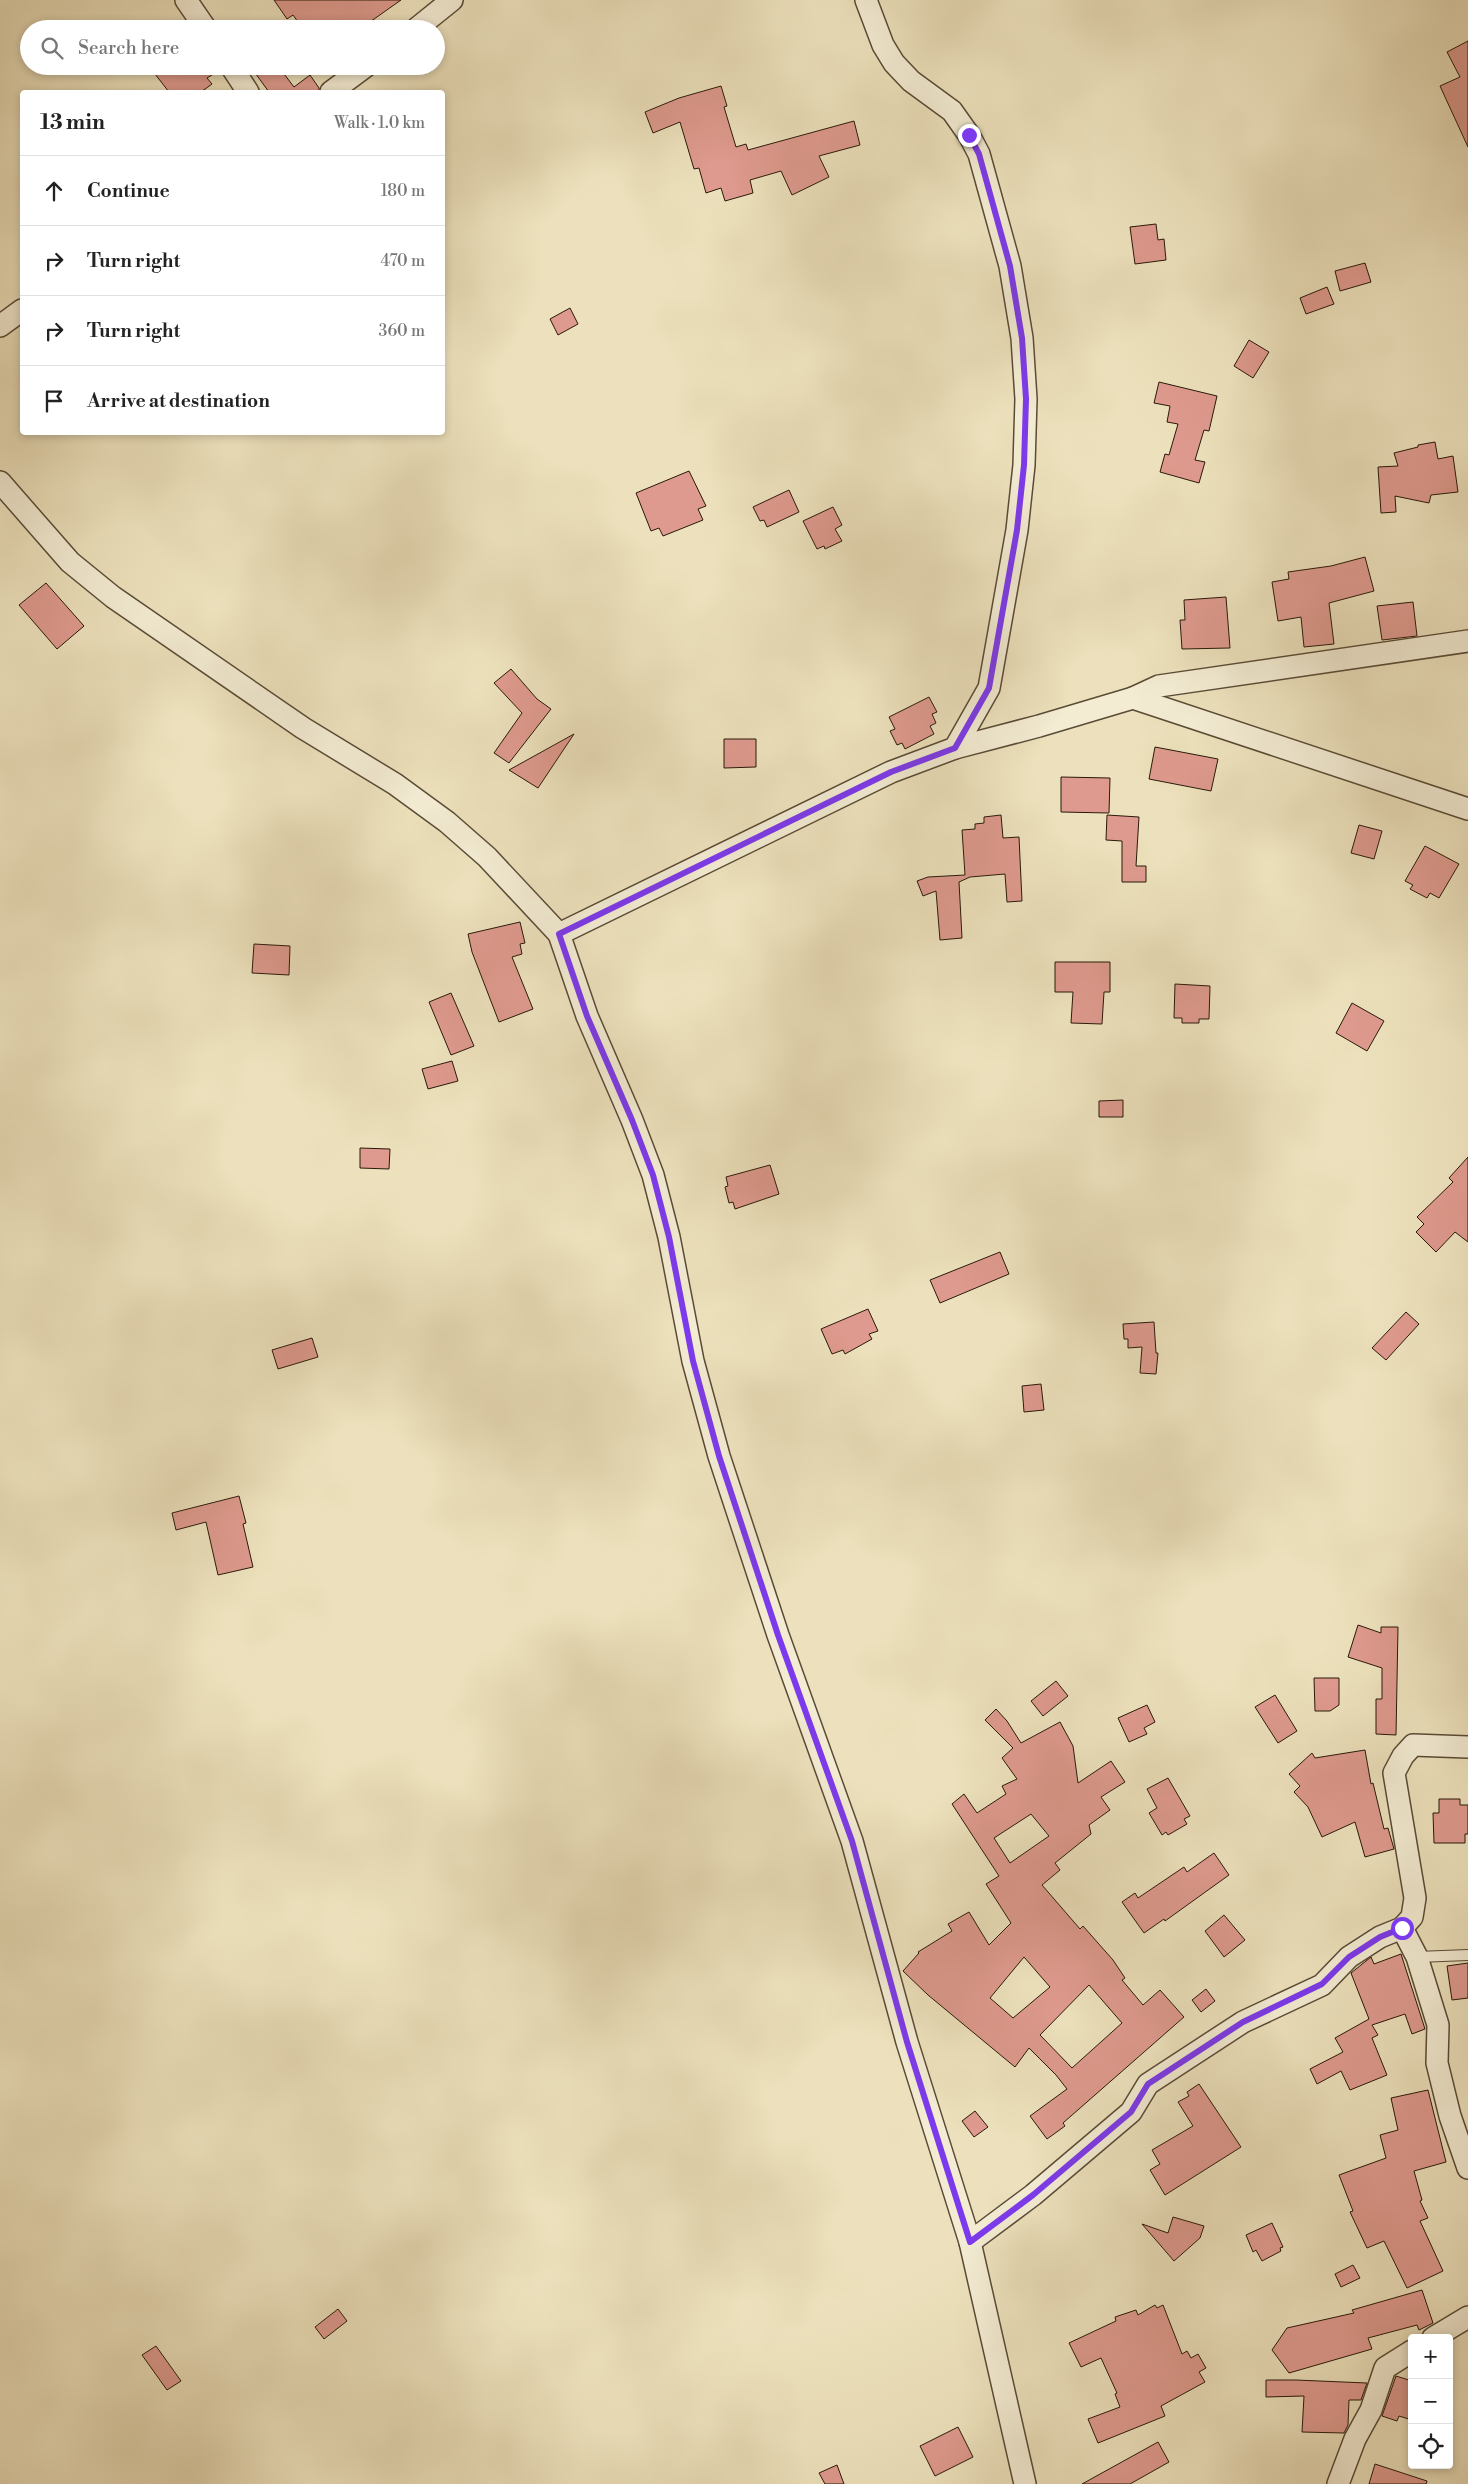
<!DOCTYPE html>
<html lang="en">
<head>
<meta charset="utf-8">
<style>
	body { margin:0; font-family:"Libre Bodoni",serif; background:#f6f6f6; color:#222 }
	.controls { position:absolute; right:15px; bottom:15px; display:grid; overflow:hidden; border-radius:5px; box-shadow:0 2px 8px #0003 }
	.controls button { width:45px; height:45px; display:grid; place-items:center; padding:0; border:0; border-bottom:1px solid #e0e0e0; background:#fff; color:#222; font:25px sans-serif }
	.stop { position:absolute; width:15px; height:15px; margin:-11px; border:4px solid #7c3aed; border-radius:50%; background:#fff }
	.stop.end { background:#7c3aed; border-color:#fff; box-shadow:0 1px 5px #0008 }
	.list { margin:0; padding:0; list-style:none }
	h2 { display:flex; justify-content:space-between; align-items:center; height:65px; margin:0; padding:0 20px; font-size:21px }
	h2 small { font-size:16px; font-weight:400; color:#767676 }
	.list li { display:grid; grid-template-columns:32px 1fr auto; gap:15px; align-items:center; box-sizing:border-box; height:70px; padding:0 20px; border-top:1px solid #e0e0e0 }
	.list b { display:block; font-size:19px; white-space:nowrap }
	.list em { font-size:16px; font-style:normal; color:#767676 }
	.icon { flex:none; width:28px; height:28px; fill:none; stroke:currentColor; stroke-width:2; stroke-linecap:round; stroke-linejoin:round }
	.map { position:relative; flex:none; width:1468px; height:2484px; overflow:hidden }
	.search { position:absolute; background:#fff; box-shadow:0 2px 8px #0003; left:20px; top:20px; width:425px; height:55px; display:flex; align-items:center; gap:12px; box-sizing:border-box; padding:0 18px; border-radius:28px; color:#767676; font-size:19px }
	.panel { position:absolute; background:#fff; box-shadow:0 2px 8px #0003; left:20px; top:90px; width:425px; height:345px; border-radius:5px }
	.map>svg:first-child { display:block }
	.building { fill:#de9a8e; stroke:#291909; fill-rule:evenodd }
	.lines { fill:none; stroke-linecap:round; stroke-linejoin:round }
	.service-casing { stroke:#5a4b36; stroke-width:12 }
	.minor-casing { stroke:#5a4b36; stroke-width:24 }
	.service { stroke:#f3ecd3; stroke-width:10 }
	.minor { stroke:#f3ecd3; stroke-width:21 }
	.route { stroke:#7c3aed; stroke-width:6 }
</style>
</head>
<body>
<div class="map">
<svg width="1468" height="2484" viewBox="0 0 1468 2484">
	<rect width="100%" height="100%" fill="#ece1bc"/>
	<filter id="stains"><feTurbulence type="fractalNoise" baseFrequency=".004" numOctaves="4"/><feColorMatrix values="0 0 0 0 .2 0 0 0 0 .09 0 0 0 0 .02 0 0 0 .5 -.17"/></filter>
	<radialGradient id="worn" r=".72"><stop offset=".6" stop-color="#630" stop-opacity="0"/><stop offset="1" stop-color="#630" stop-opacity=".3"/></radialGradient>
	<g class="building">
		<path d="M274,0h127l-41,29h-57l-10,-14 -6,4z"/>
		<path d="M1468,41v106l-28,-61 20,-9 -13,-25z"/>
		<path d="M165,66h54l1,4 -13,8 5,6 -11,8h-32l-14,-18z"/>
		<path d="M250,66h28l16,21 16,-12 9,13v4h-50z"/>
		<path d="M721,86l6,20 -3,1 12,40 10,-3 2,6 106,-29 6,24 -41,11 10,21 -37,18 -11,-24 -31,9 3,13 -28,8 -4,-13 -15,5 -7,-25 -5,1 -14,-47 -27,11 -8,-21 34,-14z"/>
		<path d="M1156,224l2,16 6,-1 2,21 -31,4 -5,-37z"/>
		<path d="M1365,263l6,19 -31,9 -5,-20z"/>
		<path d="M1327,287l7,17 -28,10 -6,-16z"/>
		<path d="M570,308l8,16 -20,11 -8,-16z"/>
		<path d="M1249,340l20,12 -16,26 -19,-12z"/>
		<path d="M1159,382l58,14 -8,35 -5,-1 -9,30 10,2 -6,21 -39,-11 5,-18 4,1 9,-31 -11,-2 3,-16 -16,-3z"/>
		<path d="M1435,442l3,17 15,-3 5,36 -27,3 -2,8 -34,-7 1,16 -15,1 -3,-46 20,-1 -4,-13 24,-6v-2z"/>
		<path d="M689,471l17,35 -8,3 5,11 -40,16 -4,-8 -8,3 -15,-38z"/>
		<path d="M789,490l10,22 -32,15 -3,-7 -4,1 -7,-14z"/>
		<path d="M833,507l9,18 -7,4 7,12 -17,8 -1,-3 -7,3 -14,-28z"/>
		<path d="M1365,557l9,34 -45,12 5,41 -30,3 -3,-30 -23,4 -6,-39 17,-3 -1,-7 43,-6z"/>
		<path d="M46,583l38,43 -27,23 -38,-44z"/>
		<path d="M1226,597l4,51 -48,1 -2,-29h5l-1,-20z"/>
		<path d="M1413,602l4,34 -35,4 -5,-34z"/>
		<path d="M511,669l26,30 14,10 -42,54 -15,-10 28,-40 -28,-30z"/>
		<path d="M929,697l8,15 -5,2 4,9 -6,3 4,8 -29,15 -3,-6 -5,2 -7,-14 5,-2 -6,-12z"/>
		<path d="M574,734l-36,54 -29,-18z"/>
		<path d="M724,739h32v28l-32,1z"/>
		<path d="M1155,747l63,12 -7,32 -62,-12z"/>
		<path d="M1061,777l49,1 -1,35 -48,-1z"/>
		<path d="M1001,815l2,23 16,-1 3,64 -15,1 -2,-28 -35,3 -11,5 3,56 -22,2 -4,-49 -13,5 -6,-15 11,-4 37,-2 -3,-45 13,-1v-5l9,-1v-6z"/>
		<path d="M1107,815l32,2 -3,49h10v16h-24v-41l-16,-1z"/>
		<path d="M1359,825l23,6 -8,28 -23,-6z"/>
		<path d="M1425,846l34,18 -20,34 -9,-5 -3,5 -17,-9 3,-4 -8,-4z"/>
		<path d="M520,922l5,21 -5,1 2,10 -10,3 21,52 -34,13 -27,-70 -4,-18z"/>
		<path d="M254,944l36,2 -1,29 -37,-2z"/>
		<path d="M1055,962h55v30h-6l-2,32 -31,-1 2,-31h-18z"/>
		<path d="M1175,984l35,2 -1,33h-10v4h-17v-5h-8z"/>
		<path d="M451,993l23,53 -23,9 -22,-53z"/>
		<path d="M1352,1003l32,18 -17,30 -31,-18z"/>
		<path d="M452,1061l6,20 -30,8 -6,-20z"/>
		<path d="M1123,1100v17h-24v-16z"/>
		<path d="M360,1148l30,1 -1,20 -29,-1z"/>
		<path d="M1468,1157v85l-13,-10 -19,20 -20,-20 8,-8 -7,-7 36,-35 -4,-4z"/>
		<path d="M770,1165l9,29 -44,15 -2,-7 -4,1 -4,-16 3,-1 -2,-9z"/>
		<path d="M1000,1252l9,22 -69,29 -10,-23z"/>
		<path d="M868,1309l10,22 -9,3 3,5 -27,15 -2,-4 -11,4 -11,-25z"/>
		<path d="M1406,1312l13,12 -33,36 -14,-12z"/>
		<path d="M1154,1322l2,31h2l-2,21 -16,-1 2,-26 -14,1v-9h-4l-1,-15z"/>
		<path d="M312,1338l6,19 -40,12 -6,-19z"/>
		<path d="M1041,1384l3,26 -20,2 -2,-26z"/>
		<path d="M239,1496l7,27 -3,1 10,43 -35,8 -12,-53 -30,8 -4,-17z"/>
		<path d="M1358,1625l23,8v-6h17l-2,108 -20,-1v-35h6v-31l-34,-11z"/>
		<path d="M1314,1678h25v27l-9,6h-15z"/>
		<path d="M1056,1681l12,15 -25,20 -12,-15z"/>
		<path d="M1275,1695l22,36 -19,12 -23,-36z"/>
		<path d="M1147,1705l8,17 -11,6 3,6 -18,8 -11,-24z"/>
		<path d="M996,1709l11,12 14,22 39,-21 13,24 5,37 33,-22 14,21 -24,15 9,13 -21,15 2,9 -36,29 5,7 -18,15 38,44 3,-3 30,34 12,18 -3,2 21,25 17,-15 24,27 -121,106 2,3 -18,13 -17,-23 37,-27 -11,-14 -27,-27 -14,19 -87,-72 -25,-24 16,-18 -1,-1 34,-21 -4,-7 21,-12 20,33 22,-22 -25,-39 13,-8 -47,-72 12,-10 13,19 29,-19 -4,-8 15,-7 -15,-21 11,-10 -28,-28zM1031,1814l18,22 -39,27 -16,-25zM1024,1957l26,30 -37,31 -23,-20zM1089,1985l33,38 -50,45 -32,-33z"/>
		<path d="M1365,1750l6,34 2,-1 11,46 4,-1 6,21 -29,8 -10,-35 -33,15 -14,-30 -14,-15 6,-6 -11,-12 23,-21 3,5z"/>
		<path d="M1168,1778l22,38 -6,3 3,5 -19,11 -2,-3 -4,3 -13,-22 8,-5 -10,-19z"/>
		<path d="M1439,1799h21v6h8v29h-3v9h-31l-1,-30h6z"/>
		<path d="M1214,1853l15,22 -64,46 -1,-2 -20,14 -22,-31 13,-9 3,5 46,-31 3,5z"/>
		<path d="M1224,1915l21,25 -21,17 -19,-26z"/>
		<path d="M1401,1954l24,75 -13,5 -7,-20 -33,11 6,10 -6,3 15,37 -37,15 -9,-19 -24,13 -7,-15 33,-17 -8,-14 34,-19 -18,-46 20,-16 3,7z"/>
		<path d="M1468,1963v35l-16,2 -5,-34z"/>
		<path d="M1206,1989l9,12 -14,11 -9,-12z"/>
		<path d="M1199,2084l42,63 -76,48 -15,-25 10,-6 -8,-14 41,-24 -15,-24 11,-6 -2,-4z"/>
		<path d="M1428,2090l18,72 -32,9 8,29 -2,1 8,17 -8,3 23,50 -36,17 -23,-47 -17,7 -17,-36 3,-1 -14,-36 47,-17 -6,-23 18,-5 -7,-32z"/>
		<path d="M975,2111l13,16 -14,10 -12,-16z"/>
		<path d="M1173,2217l31,9 -4,12 -26,23 -32,-37 26,9z"/>
		<path d="M1272,2223l11,24 -3,1 1,3 -19,10 -6,-11 -3,2 -7,-17z"/>
		<path d="M1353,2265l7,13 -19,9 -6,-13z"/>
		<path d="M1422,2290l11,33 -14,7 -2,-5 -49,13 4,11 -83,24 -17,-23 15,-22 67,-15 -2,-3z"/>
		<path d="M1155,2305l2,3 6,-3 19,49 5,-3 4,7 7,-4 8,14 -7,4 6,10 -44,24 4,10 -67,27 -10,-24 32,-12 -5,-13 2,-1 -16,-35 -20,9 -12,-24 47,-22 -1,-4 21,-7 2,5z"/>
		<path d="M338,2309l9,12 -23,18 -9,-12z"/>
		<path d="M156,2346l25,35 -14,9 -25,-35z"/>
		<path d="M1396,2376l16,5v39l-13,-4 -2,5 -15,-5z"/>
		<path d="M1266,2380h30l71,3 -6,17h-12l-1,25 -4,8 -42,-1 2,-36 -38,1z"/>
		<path d="M958,2427l15,30 -38,19 -15,-30z"/>
		<path d="M1158,2442l11,20 -39,22h-48z"/>
		<path d="M1375,2464l52,17 -1,3h-57z"/>
		<path d="M837,2465l7,19h-19l-6,-11z"/>
	</g>
	<g class="lines">
		<g class="service-casing">
			<path id="service" d="M1417,1957l51,-2"/>
		</g>
		<g class="minor-casing">
			<g id="minor">
				<path d="M186,0l20,29"/>
				<path d="M866,0l17,45 11,18 17,18 41,30 17,24 10,19 31,112 12,72 4,61 -2,66 -7,65 -28,158 -34,60 -64,24 -332,162 28,82 45,104 21,55 16,62 24,124 26,95 59,179 74,206 55,201 63,200 55,242"/>
				<path d="M416,29l36,-29"/>
				<path d="M231,66l17,26"/>
				<path d="M331,92l35,-26"/>
				<path d="M0,326l22,-16"/>
				<path d="M0,482l70,80 43,35 190,131 92,56 52,38 40,35 72,77"/>
				<path d="M1133,698l26,-12 309,-45"/>
				<path d="M955,748l84,-22 94,-28 335,111"/>
				<path d="M1402,1928l15,29 21,68 -1,38 13,53 18,52"/>
				<path d="M970,2242l63,-47 98,-83 17,-28 95,-62 79,-37 27,-28 31,-20 22,-9 10,-11 3,-19 -21,-125 9,-17 10,-11 55,2"/>
				<path d="M1433,2338l35,-21"/>
				<path d="M1338,2484l17,-45 16,-29 14,-42 27,-17"/>
			</g>
		</g>
		<use href="#service" class="service"/>
		<use href="#minor" class="minor"/>
	</g>
	<g class="lines">
		<path class="route" d="M969,135l10,19 31,112 12,72 4,61 -2,66 -7,65 -28,158 -34,60 -64,24 -332,162 28,82 45,104 21,55 16,62 24,124 26,95 59,179 74,206 55,201 63,200 63,-47 98,-83 17,-28 95,-62 79,-38 27,-27 31,-20 22,-9"/>
	</g>
	<rect width="100%" height="100%" filter="url(#stains)"/>
	<rect width="100%" height="100%" fill="url(#worn)"/>
</svg>
<div class="controls">
<button>+</button>
<button>−</button>
<button><svg class="icon" aria-label="locate" viewBox="0 0 24 24"><circle cx="12" cy="12" r="6"/><path d="M12 2v4M12 18v4M2 12h4M18 12h4"/></svg></button>
</div>
<div class="stop" style="left:1402px;top:1928px"></div>
<div class="stop end" style="left:969px;top:135px"></div>
<div class="search"><svg class="icon" aria-label="search" viewBox="0 0 24 24"><circle cx="10" cy="10" r="6"/><path d="M15 15l6 6"/></svg>Search here</div>
<section class="panel">
<h2>13 min<small>Walk · 1.0 km</small></h2>
<ul class="list">
<li><svg class="icon" aria-label="ahead" viewBox="0 0 24 24"><path d="M12 20V5M6 11l6-6 6 6"/></svg><div><b>Continue</b></div><em>180 m</em></li>
<li><svg class="icon" aria-label="right" viewBox="0 0 24 24"><path d="M7 20v-9h11M14 6l5 5-5 5"/></svg><div><b>Turn right</b></div><em>470 m</em></li>
<li><svg class="icon" aria-label="right" viewBox="0 0 24 24"><path d="M7 20v-9h11M14 6l5 5-5 5"/></svg><div><b>Turn right</b></div><em>360 m</em></li>
<li><svg class="icon" aria-label="arrive" viewBox="0 0 24 24"><path d="M6 21V4h12l-3 4 3 4H6"/></svg><div><b>Arrive at destination</b></div></li>
</ul>
</section>
</div>
</body>
</html>
